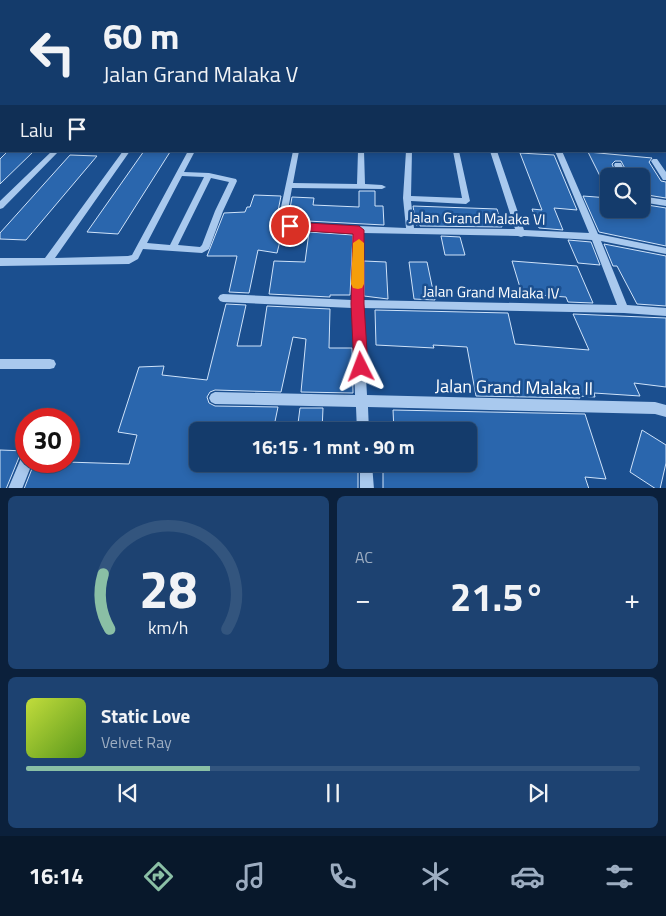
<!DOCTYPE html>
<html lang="id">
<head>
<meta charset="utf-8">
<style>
	:root { --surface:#143b6b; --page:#1d4271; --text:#f1f3f6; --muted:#9dadc1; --line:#33557e; --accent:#8abfa5 }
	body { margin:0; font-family:"Titillium Web",sans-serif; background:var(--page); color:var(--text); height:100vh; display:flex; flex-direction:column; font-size:19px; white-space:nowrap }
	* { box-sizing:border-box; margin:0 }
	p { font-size:16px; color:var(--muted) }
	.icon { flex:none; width:28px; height:28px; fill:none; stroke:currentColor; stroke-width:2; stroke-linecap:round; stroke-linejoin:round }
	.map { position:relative; height:488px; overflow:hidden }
	.side { display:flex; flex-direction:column; gap:8px; padding:8px; background:#0b203b; flex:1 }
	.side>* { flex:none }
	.banner { position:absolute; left:0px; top:0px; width:666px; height:152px; box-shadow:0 2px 8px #0003,0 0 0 1px var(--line); background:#143b6b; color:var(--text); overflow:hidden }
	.controls { position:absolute; left:600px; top:168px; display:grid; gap:10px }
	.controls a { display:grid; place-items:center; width:50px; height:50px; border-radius:8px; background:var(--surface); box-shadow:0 2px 8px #0003,0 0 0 1px var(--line); font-size:25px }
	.speed { position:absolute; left:15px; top:408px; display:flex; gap:10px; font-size:25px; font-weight:700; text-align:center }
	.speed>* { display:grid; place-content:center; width:65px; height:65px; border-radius:50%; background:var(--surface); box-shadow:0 2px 8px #0003,0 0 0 1px var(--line); line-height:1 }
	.speed .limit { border:8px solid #d22; background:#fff; color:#111 }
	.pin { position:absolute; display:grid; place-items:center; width:42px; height:42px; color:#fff; margin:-21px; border:2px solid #fff; border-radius:50%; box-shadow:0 1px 5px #0007 }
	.me { position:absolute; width:55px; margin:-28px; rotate:357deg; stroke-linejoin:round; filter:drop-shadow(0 0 4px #0008) }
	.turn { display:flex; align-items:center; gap:18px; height:105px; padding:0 20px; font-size:22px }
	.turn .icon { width:65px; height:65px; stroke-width:2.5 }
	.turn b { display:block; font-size:35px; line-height:42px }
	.then { display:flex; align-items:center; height:48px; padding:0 20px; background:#0003; gap:10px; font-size:19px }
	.big { font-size:38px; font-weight:700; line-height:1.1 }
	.side .card { flex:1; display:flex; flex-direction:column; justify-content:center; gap:8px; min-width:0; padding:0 18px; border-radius:8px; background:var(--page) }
	.side .dial { align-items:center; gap:0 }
	.dial svg { height:130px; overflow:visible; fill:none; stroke:var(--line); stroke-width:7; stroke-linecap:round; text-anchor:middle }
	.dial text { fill:var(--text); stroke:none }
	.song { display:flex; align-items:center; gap:15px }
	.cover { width:60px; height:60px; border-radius:8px; background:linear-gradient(135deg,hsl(70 70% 55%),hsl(90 70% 35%)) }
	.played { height:5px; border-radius:2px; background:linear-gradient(90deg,var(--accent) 30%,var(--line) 30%) }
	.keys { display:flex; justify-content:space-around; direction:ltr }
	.heat { display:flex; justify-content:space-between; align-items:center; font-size:28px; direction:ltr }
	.side .tiles { flex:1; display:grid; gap:8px; grid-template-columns:1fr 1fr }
	.card:last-child { grid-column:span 2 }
	.trip { position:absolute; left:189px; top:422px; width:288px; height:50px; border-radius:8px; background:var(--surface); box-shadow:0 2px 8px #0003,0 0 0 1px var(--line); font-weight:700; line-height:50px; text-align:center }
	.menu { display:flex; height:80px; justify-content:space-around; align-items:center; background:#08182b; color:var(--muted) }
	.menu .icon { width:35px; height:35px }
	.menu .current { color:var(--accent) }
	.menu b { font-size:22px; color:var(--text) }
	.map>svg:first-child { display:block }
	.building { fill:#2a66ad; stroke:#cfe3fa }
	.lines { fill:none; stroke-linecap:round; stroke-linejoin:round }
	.minor { fill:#a9c9ee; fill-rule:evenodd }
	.route { fill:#e11d48; stroke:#92132f }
	.slow { fill:#f59e0b }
	.labels { text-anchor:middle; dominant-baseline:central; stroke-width:5; stroke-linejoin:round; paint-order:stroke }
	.street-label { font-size:15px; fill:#fff; stroke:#1b4f8f }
	.near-street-label { font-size:18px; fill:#fff; stroke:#1b4f8f }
</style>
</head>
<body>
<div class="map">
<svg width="666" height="489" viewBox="0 0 666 489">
	<rect width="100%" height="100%" fill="#1b4f8f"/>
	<path class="building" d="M 8,151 L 34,151 L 0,184 L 0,159 Z
		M 144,151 L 170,152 L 118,234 L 87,232 Z
		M 588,152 L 652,158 L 649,162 L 661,181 L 666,182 L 666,198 L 641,194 L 641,176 L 629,176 L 621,161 L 615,161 L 612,164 L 617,176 L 600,176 Z
		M 520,153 L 554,155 L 577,210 L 554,208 L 563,230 L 539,228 L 532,209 L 542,210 Z
		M 70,155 L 97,156 L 26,240 L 0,239 L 0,233 Z
		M 359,191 L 375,191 L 375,206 L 383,206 L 384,225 L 288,220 L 292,197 L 314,198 L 313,205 L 359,207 Z
		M 254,195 L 281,196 L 276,221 L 278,227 L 283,229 L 277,253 L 258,250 L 249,293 L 229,292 L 237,256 L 207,256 L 224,213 L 245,212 L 247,207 L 250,207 Z
		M 583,196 L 609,198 L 609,209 L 643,209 L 641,204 L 666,208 L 666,246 L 599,232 Z
		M 413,206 L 497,209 L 502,227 L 420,226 L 420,224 L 416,225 Z
		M 309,232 L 353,235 L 350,295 L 330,295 L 330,297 L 269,294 L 274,261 L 305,262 Z
		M 441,236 L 460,237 L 465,255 L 445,255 Z
		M 568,240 L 591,242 L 600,265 L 578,263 Z
		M 604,244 L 666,256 L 666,306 L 637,304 L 617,266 L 613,266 Z
		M 364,261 L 386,262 L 388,299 L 364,296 Z
		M 512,261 L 577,266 L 593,303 L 568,302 L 566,297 L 522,294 Z
		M 409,262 L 427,262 L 435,300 L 414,299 Z
		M 226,304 L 246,305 L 237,346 L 261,346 L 267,306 L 330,309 L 329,348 L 352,348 L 353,393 L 301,392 L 306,339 L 293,337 L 281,392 L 215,390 L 210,392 L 207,397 L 209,403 L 215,406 L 278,407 L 273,431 L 198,431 L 194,464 L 276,471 L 277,464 L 358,466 L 358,489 L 24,489 L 35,461 L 129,464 L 137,435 L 118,432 L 139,367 L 164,366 L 162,375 L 207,380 Z
		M 375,310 L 508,313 L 515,344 L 589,350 L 573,314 L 666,318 L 666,387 L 634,383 L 640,396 L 594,393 L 595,397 L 579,396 L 580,398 L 476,396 L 467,347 L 433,345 L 434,348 L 376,345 Z
		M 300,408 L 323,408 L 322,431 L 297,431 Z
		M 393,410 L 585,414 L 606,479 L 585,477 L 589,489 L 383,489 L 383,467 L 409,469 L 409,464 L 468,464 L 468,431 L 394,431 Z
		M 642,430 L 666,445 L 666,463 L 660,489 L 656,489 L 630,472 Z
		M 0,450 L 26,451 L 26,453 L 20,455 L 6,489 L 0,489 Z"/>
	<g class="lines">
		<path class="minor" d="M 484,0 L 488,0 L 488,1 L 484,1 Z
			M 539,0 L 543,0 L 544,1 L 540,1 Z
			M 0,26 L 1,26 L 1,28 L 0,28 Z
			M 665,30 L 666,30 L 666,33 L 665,33 Z
			M 0,42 L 1,42 L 1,44 L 0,44 Z
			M 665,71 L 666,72 L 666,76 L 665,75 Z
			M 0,138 L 1,138 L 1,143 L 0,143 Z
			M 52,151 L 59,151 L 3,208 L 0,209 L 0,201 Z
			M 123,151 L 130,151 L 55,258 L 128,256 L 132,255 L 188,151 L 195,151 L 184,172 L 209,173 L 236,179 L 237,181 L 223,211 L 209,249 L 202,253 L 143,249 L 138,259 L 129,264 L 0,266 L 0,258 L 45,258 ZM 182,176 L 204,177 L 170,245 L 147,243 ZM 211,178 L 229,182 L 215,211 L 202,245 L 200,247 L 178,245 Z
			M 293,151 L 299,151 L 293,183 L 357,184 L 358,151 L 364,151 L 365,184 L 382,185 L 386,187 L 382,189 L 292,188 L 286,221 L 288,223 L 406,228 L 403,198 L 406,151 L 412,151 L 411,196 L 462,198 L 453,151 L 459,151 L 470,201 L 466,204 L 411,201 L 414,228 L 515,229 L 490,151 L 497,151 L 524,230 L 589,233 L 555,151 L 562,151 L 598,234 L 666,248 L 666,254 L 601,241 L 627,305 L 666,308 L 666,316 L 624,313 L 362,308 L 367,395 L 655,402 L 666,405 L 666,417 L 655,414 L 368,407 L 369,431 L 357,431 L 356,407 L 215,404 L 211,402 L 209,398 L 211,394 L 215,392 L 355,395 L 352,308 L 223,302 L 220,301 L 218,298 L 220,295 L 223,294 L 352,300 L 355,233 L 286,229 L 280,226 L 278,221 ZM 363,233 L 518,236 L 521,237 L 524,236 L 592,240 L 617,305 L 362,300 Z
			M 653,159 L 657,159 L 666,172 L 666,180 L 663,180 L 651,161 Z
			M 615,163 L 621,163 L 627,176 L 619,176 L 614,165 Z
			M 641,196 L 666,200 L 666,206 L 641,202 Z
			M 0,359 L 50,359 L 54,360 L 56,364 L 54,368 L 50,369 L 0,369 Z
			M 26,455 L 26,461 L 33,461 L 22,489 L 8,489 L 22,456 Z
			M 360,464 L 372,464 L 374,489 L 360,489 Z"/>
	</g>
	<path class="route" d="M 290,222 L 359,226 L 364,230 L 364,304 L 368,367 L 366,372 L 361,374 L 356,372 L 354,367 L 351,304 L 353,234 L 290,230 L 284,226 Z"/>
	<path class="slow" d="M 359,239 L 364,243 L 364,284 L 362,288 L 358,289 L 353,288 L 351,284 L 353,243 Z"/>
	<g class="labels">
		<g class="street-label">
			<text transform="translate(477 218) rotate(1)">Jalan Grand Malaka VI</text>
			<text transform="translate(491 292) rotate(1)">Jalan Grand Malaka IV</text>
		</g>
		<g class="near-street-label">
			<text transform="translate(514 387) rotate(1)">Jalan Grand Malaka II</text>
		</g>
	</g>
</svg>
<div class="controls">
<a><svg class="icon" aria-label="search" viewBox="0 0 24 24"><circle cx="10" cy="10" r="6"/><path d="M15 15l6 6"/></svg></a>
</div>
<div class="speed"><div class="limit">30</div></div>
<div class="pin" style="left:290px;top:226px;background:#d93025"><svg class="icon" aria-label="arrive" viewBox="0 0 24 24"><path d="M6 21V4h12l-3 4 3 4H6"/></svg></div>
<svg class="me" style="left:361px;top:367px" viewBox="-20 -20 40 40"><path d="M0-17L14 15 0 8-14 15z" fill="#e11d48" stroke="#fff" stroke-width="4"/></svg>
<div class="trip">16:15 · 1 mnt · 90 m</div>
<div class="banner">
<div class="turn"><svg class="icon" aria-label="left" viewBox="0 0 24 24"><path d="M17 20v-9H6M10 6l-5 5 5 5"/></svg><div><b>60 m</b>Jalan Grand Malaka V</div></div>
<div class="then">Lalu<svg class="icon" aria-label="arrive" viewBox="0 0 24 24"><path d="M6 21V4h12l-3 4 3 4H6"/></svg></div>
</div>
</div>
<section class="side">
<div class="tiles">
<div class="card dial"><svg viewBox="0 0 100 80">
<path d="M14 69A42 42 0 1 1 86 69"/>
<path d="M14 69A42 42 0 0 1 10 35" stroke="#8abfa5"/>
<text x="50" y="56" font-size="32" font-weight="700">28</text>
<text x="50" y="72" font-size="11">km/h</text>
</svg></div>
<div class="card"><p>AC</p>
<div class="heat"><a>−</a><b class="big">21.5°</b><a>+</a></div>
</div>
<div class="card">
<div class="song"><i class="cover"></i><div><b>Static Love</b><p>Velvet Ray</p></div></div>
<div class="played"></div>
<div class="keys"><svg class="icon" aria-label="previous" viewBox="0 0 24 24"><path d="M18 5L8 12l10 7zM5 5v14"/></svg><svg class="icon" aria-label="pause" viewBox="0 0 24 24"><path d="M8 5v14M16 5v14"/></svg><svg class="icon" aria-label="next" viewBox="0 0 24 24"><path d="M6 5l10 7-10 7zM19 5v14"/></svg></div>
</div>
</div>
</section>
<nav class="menu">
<b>16:14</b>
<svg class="icon current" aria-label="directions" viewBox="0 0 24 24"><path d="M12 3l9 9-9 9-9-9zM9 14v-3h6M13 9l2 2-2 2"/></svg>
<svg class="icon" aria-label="music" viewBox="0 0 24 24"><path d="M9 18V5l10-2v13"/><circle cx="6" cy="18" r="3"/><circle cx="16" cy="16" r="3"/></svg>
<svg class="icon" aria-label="phone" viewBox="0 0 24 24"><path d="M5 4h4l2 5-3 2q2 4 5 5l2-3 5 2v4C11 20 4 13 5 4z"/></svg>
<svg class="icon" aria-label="climate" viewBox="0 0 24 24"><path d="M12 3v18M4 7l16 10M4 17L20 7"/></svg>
<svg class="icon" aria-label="car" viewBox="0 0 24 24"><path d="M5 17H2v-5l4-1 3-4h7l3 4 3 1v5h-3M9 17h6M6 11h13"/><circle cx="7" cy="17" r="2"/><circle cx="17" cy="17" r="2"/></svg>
<svg class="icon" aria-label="filters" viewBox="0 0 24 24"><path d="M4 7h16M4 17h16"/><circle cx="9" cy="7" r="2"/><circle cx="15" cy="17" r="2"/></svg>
</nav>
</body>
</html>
